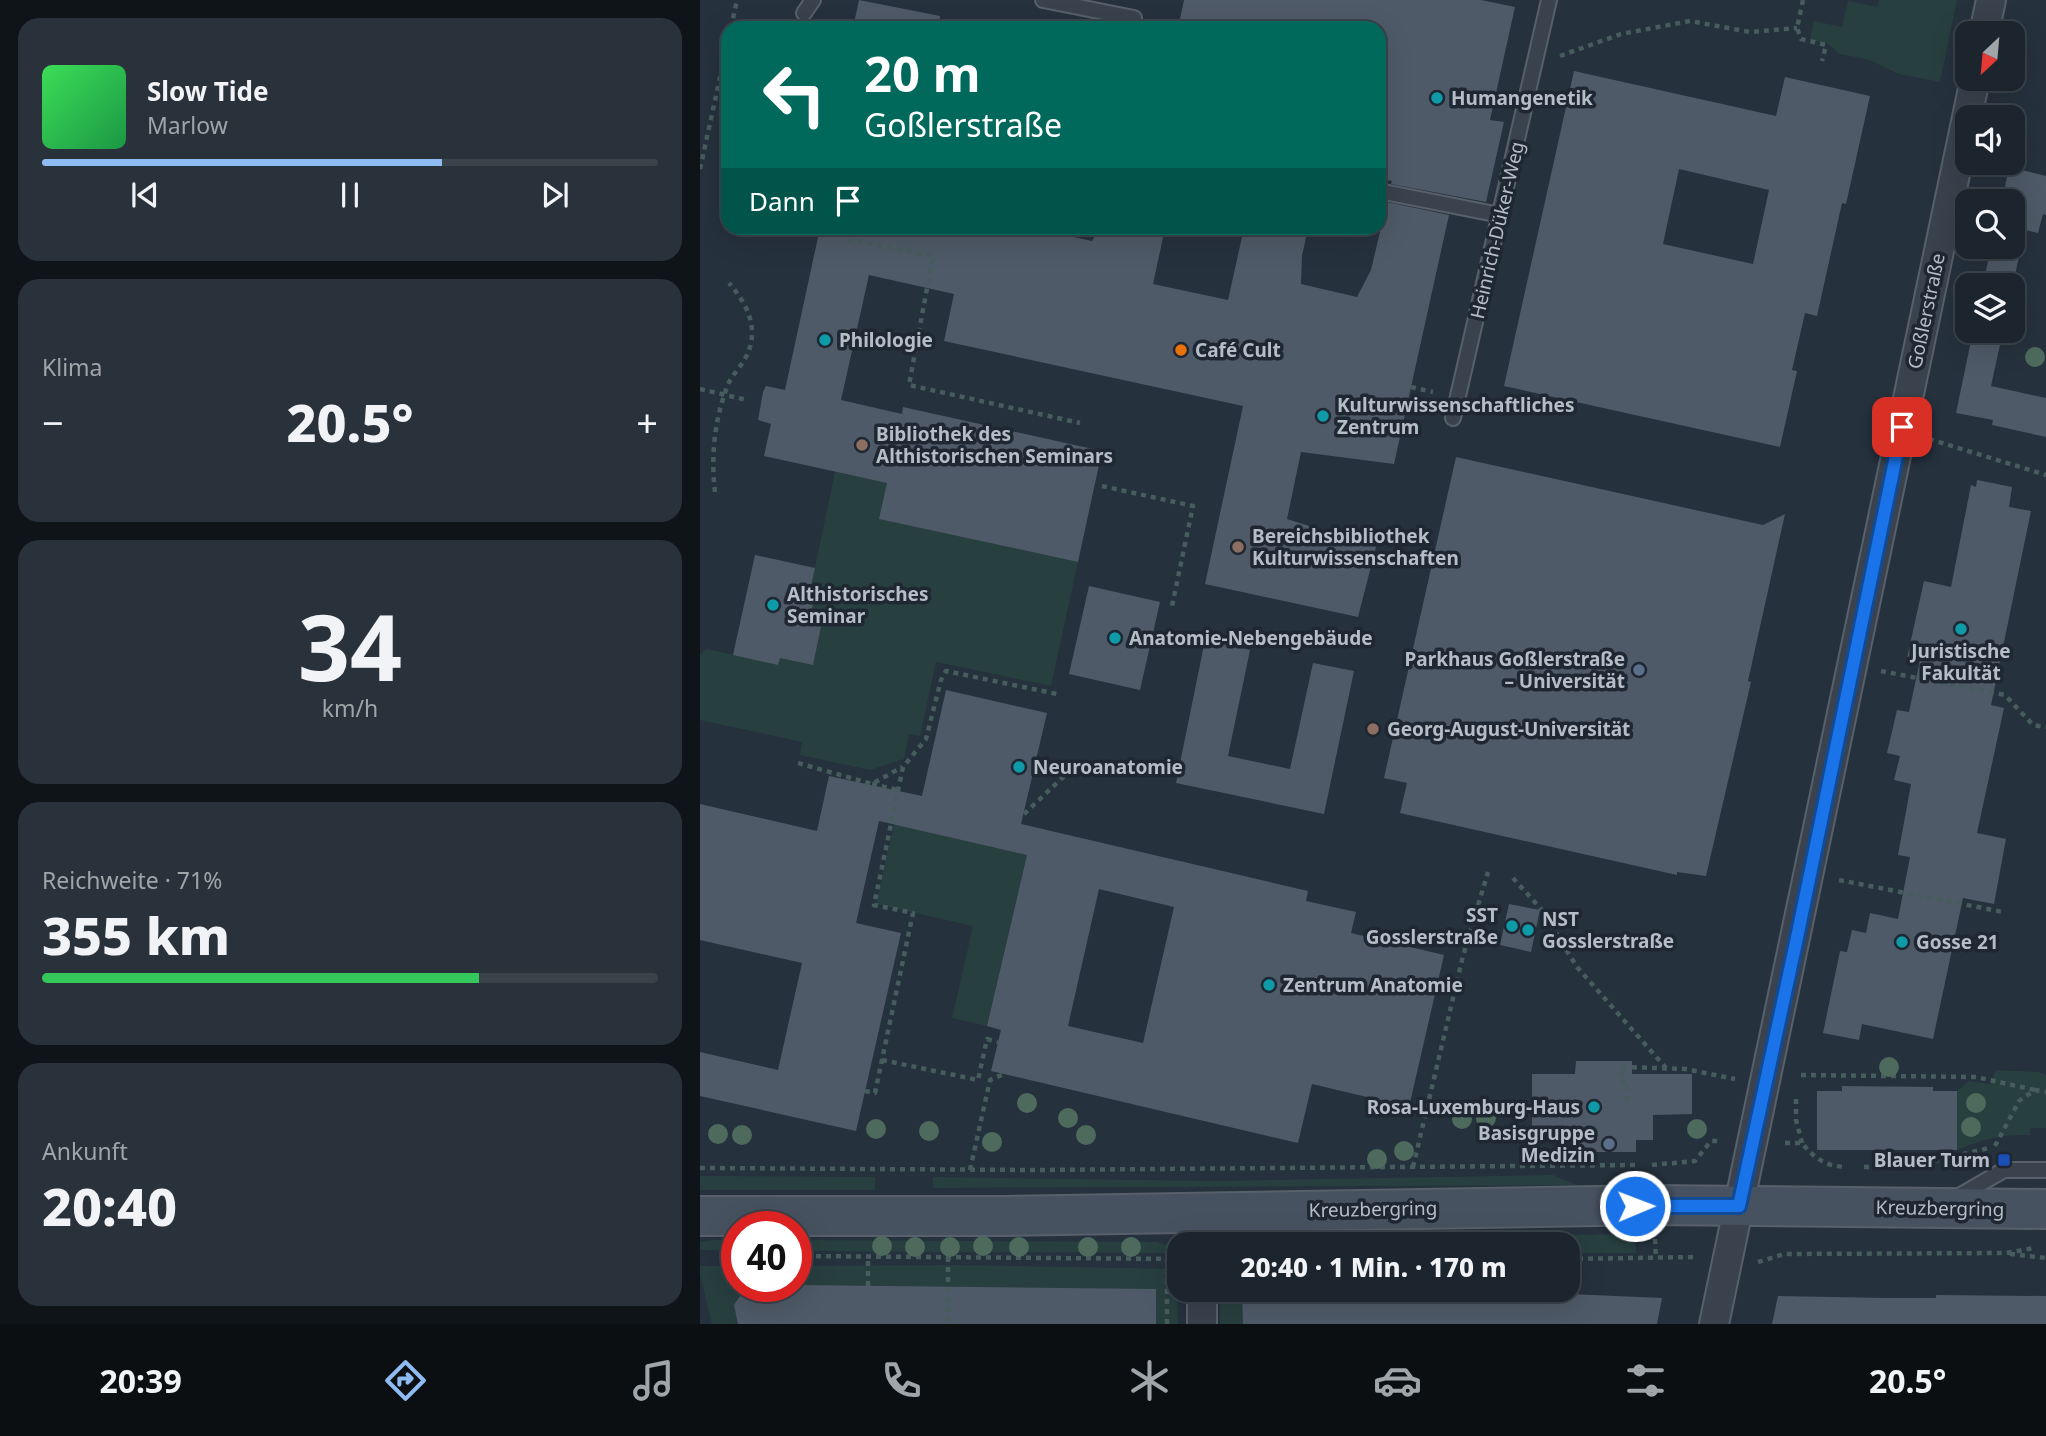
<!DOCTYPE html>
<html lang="de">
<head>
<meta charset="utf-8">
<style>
	:root { --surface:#1c252e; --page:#29313a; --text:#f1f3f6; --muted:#a0a5aa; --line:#3a424a; --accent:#8fbbf3 }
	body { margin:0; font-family:"Noto Sans",sans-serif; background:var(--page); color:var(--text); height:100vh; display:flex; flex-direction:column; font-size:26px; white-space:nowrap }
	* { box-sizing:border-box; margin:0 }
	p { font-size:23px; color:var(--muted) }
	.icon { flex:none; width:38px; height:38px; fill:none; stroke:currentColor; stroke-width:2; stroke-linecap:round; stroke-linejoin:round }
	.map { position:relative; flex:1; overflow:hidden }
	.details { display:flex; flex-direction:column; gap:18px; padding:18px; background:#0f1419; width:700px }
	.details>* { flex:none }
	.hud { position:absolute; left:21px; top:21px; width:665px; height:214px; border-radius:21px; box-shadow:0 7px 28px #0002,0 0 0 2px var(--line); background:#00695c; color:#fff; overflow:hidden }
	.needle { width:46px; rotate:206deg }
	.buttons { position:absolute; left:1255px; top:21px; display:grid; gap:14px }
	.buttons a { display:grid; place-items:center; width:70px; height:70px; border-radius:14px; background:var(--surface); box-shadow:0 7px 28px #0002,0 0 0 2px var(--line); font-size:35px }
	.speed { position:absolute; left:21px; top:1211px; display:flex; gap:14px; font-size:35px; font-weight:700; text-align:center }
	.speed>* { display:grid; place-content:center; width:91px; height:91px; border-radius:50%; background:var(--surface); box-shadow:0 7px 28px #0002,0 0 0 2px var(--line); line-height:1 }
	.speed .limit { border:10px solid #d22; background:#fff; color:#111 }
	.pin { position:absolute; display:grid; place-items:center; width:60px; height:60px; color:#fff; margin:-30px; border-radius:14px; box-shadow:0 4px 10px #0006 }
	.me { position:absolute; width:77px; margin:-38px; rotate:89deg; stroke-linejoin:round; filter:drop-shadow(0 0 5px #0008) }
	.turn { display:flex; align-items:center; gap:24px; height:147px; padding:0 28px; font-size:32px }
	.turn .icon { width:91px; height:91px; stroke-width:2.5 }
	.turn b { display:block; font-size:49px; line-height:60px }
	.then { display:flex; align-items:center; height:66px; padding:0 28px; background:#0003; gap:14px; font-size:26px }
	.big { font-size:52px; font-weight:800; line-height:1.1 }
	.details .tile { flex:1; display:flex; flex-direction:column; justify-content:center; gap:10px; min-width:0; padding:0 24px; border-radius:21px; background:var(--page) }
	.details .dial { align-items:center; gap:0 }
	.dial b { font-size:91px; line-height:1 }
	.song { display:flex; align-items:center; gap:21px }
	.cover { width:84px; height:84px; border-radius:10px; background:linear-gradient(135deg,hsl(130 70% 55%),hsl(140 70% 35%)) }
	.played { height:7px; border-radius:4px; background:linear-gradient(90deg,var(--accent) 65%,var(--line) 65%) }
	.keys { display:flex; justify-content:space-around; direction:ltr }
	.heat { display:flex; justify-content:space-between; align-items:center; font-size:38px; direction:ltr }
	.charge { height:10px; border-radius:5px; background:linear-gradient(90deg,#34c759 71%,var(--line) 0) }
	.trip { position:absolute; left:467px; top:1232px; width:413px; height:70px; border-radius:21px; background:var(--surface); box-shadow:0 7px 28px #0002,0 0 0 2px var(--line); font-weight:800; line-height:70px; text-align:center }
	.dock { display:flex; height:112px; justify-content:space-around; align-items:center; background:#0b0f12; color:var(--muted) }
	.dock .icon { width:49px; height:49px }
	.dock .active { color:var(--accent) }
	.dock b { font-size:32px; color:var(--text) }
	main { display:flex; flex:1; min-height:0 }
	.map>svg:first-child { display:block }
	.green { fill:#283f3f }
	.building { fill:#4f5a68; fill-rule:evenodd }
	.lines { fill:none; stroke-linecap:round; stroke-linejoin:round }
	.lane-casing { stroke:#57606b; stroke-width:18 }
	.street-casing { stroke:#57606b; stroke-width:32 }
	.secondary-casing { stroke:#57606b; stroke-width:42 }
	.path { stroke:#475c5d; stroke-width:4.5; stroke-dasharray:5 5; stroke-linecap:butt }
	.lane { stroke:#39424d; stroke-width:14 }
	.street { stroke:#39424d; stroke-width:28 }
	.secondary { stroke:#475260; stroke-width:38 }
	.tree { fill:#4d6a5c }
	.route-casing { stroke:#114b97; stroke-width:18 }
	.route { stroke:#1a73e8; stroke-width:12 }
	.culture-dot { fill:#0f9aa8; stroke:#1e2732; stroke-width:2.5 }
	.food-dot { fill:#e8710a; stroke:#1e2732; stroke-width:2.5 }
	.education-dot { fill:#8d6e63; stroke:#1e2732; stroke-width:2.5 }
	.service-dot { fill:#5c6f8a; stroke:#1e2732; stroke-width:2.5 }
	.transit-dot { fill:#1a4fb4; stroke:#1e2732; stroke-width:2.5 }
	.labels { text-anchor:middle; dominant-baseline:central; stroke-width:7; stroke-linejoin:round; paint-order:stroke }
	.poi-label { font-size:19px; font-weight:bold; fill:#b5bdc8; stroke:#1e2732; text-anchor:start }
	.street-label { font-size:19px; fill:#b5bdc8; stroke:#1e2732 }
</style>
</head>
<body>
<main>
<section class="details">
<div class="tile">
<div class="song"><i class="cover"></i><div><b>Slow Tide</b><p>Marlow</p></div></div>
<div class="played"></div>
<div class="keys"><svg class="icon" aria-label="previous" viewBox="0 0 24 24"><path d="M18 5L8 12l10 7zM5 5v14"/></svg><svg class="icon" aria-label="pause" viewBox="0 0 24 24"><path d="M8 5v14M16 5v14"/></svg><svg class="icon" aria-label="next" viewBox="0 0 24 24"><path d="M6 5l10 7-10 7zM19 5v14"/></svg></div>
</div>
<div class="tile"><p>Klima</p>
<div class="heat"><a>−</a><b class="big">20.5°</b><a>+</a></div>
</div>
<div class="tile dial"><b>34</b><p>km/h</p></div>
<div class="tile"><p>Reichweite · 71%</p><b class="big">355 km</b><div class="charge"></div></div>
<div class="tile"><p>Ankunft</p><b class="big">20:40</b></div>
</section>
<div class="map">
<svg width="1346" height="1324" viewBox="0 0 1346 1324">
	<rect width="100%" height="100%" fill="#25313d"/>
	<path class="green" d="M 1179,0 L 1257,0 L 1240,82 L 1199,74 L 1167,59 L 1139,54 L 1127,43 L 1110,40 L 1114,21 L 1142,27 L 1148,1 L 1177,7 Z
		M 135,472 L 160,477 L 189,477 L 180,519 L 378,562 L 351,686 L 236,662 L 220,736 L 209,734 L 204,759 L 170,770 L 100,755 L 102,742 L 0,720 L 0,654 L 7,649 L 78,665 L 81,653 L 99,662 L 113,665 L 122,622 L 109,620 L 116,587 L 111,586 Z
		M 194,824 L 315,852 L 321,824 L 345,829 L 335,870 L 324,868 L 287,1026 L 252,1018 L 273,926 L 176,904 Z
		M 1296,1070 L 1338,1072 L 1346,1075 L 1346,1128 L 1330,1128 L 1330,1135 C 1303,1134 1282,1139 1257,1150 L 1257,1091 L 1269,1081 L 1290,1084 Z
		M 853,1175 L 877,1185 L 233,1188 L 233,1177 L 517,1181 Z
		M 0,1176 L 175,1177 L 175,1190 L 0,1190 Z
		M 935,1234 L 936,1253 L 868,1253 L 868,1244 L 852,1244 L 852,1235 Z
		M 796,1236 L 797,1244 L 542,1244 L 550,1241 Z
		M 14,1240 L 37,1240 L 37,1251 L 0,1250 L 0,1242 Z
		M 96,1240 L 456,1242 L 467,1245 L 477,1253 L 96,1251 Z
		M 256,1265 L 477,1269 L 478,1324 L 12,1324 L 0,1275 L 0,1266 L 37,1266 L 37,1286 L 96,1286 L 96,1266 Z
		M 520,1290 L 698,1290 L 688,1293 L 698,1324 L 520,1324 Z"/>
	<path class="building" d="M 159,0 L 240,16 L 239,28 L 153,28 Z
		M 484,0 L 781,0 L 815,7 L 790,120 L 804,122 L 786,202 L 691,184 L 692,181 L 679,178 L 679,28 L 478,28 Z
		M 874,71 L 1076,116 L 1085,77 L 1170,96 L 1146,204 L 1142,203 L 1117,316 L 1105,313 L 1092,370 L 1097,371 L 1080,447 L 804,386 ZM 979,169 L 1069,190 L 1053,264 L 963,244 Z
		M 1309,167 L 1346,176 L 1346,215 L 1343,214 L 1338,233 L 1325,230 L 1312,288 L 1312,285 L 1283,285 L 1291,247 L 1312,247 L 1312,201 L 1302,201 Z
		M 687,202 L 749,215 L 694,464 L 601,452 L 587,519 L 676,547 L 658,617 L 505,584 L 543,406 L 244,341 L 254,294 L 169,275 L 141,400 L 202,414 L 203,407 L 402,451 L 378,562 L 179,519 L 187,483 L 64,456 L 71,424 L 58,420 L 63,392 L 66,386 L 85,390 L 120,228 L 343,228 L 346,231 L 392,241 L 400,228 L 465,228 L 453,284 L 528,300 L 544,228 L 608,228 L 602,256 L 601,284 L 657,297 L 671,270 Z
		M 1273,331 L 1303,331 L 1291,386 L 1346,398 L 1346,437 L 1292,425 L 1293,420 L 1256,413 Z
		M 756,457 L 1063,525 L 1085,514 L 1048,681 L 1051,682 L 1006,876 L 977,872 L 977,875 L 700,813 L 707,783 L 684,778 Z
		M 1277,480 L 1312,487 L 1309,507 L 1331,511 L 1291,705 L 1304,708 L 1277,833 L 1306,839 L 1294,904 L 1263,898 L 1233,1039 L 1162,1024 L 1159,1040 L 1123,1033 L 1140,951 L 1147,952 L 1152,930 L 1166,933 L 1170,913 L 1198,919 L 1210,857 L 1198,855 L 1211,784 L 1194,780 L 1200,756 L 1187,753 L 1197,710 L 1209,712 L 1220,660 L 1207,658 L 1224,581 L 1251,587 L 1271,485 L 1276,487 Z
		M 55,555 L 115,568 L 111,586 L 117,587 L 109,620 L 122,622 L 113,665 L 80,658 L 78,665 L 33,655 Z
		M 389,586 L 460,602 L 440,690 L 369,674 Z
		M 505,640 L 550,650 L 528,756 L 590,769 L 613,663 L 654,671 L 624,814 L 476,783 Z
		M 246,690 L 347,713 L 321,824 L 608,891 L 606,901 L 656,912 L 651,933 L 744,955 L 709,1107 L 612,1084 L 598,1143 L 291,1071 L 301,1030 L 287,1026 L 327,855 L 179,821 L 156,923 L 201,933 L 156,1131 L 0,1096 L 0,1052 L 78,1070 L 102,963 L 0,940 L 0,804 L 117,831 L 129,776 L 222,796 ZM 399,889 L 474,907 L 443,1043 L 368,1026 Z
		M 809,904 L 840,910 L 831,952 L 800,945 Z
		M 876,1061 L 932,1061 L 932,1074 L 992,1074 L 992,1114 L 953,1115 L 953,1140 L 936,1140 L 936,1152 L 871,1152 L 871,1140 L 832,1140 L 832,1074 L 875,1074 Z
		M 1142,1086 L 1233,1087 L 1233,1091 L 1257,1091 L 1257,1150 L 1117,1150 L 1117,1091 L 1142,1091 Z
		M 96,1285 L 456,1289 L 456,1324 L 38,1324 L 34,1305 L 45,1289 Z
		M 731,1290 L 803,1291 L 962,1298 L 957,1324 L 543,1324 L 542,1291 Z
		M 1236,1295 L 1346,1296 L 1346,1324 L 1072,1324 L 1078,1296 L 1186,1298 L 1236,1298 Z"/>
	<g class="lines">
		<defs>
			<path id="lane" d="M 343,0 L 434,18 L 432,28
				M 104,13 L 113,0
				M 679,191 L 800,215
				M 753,418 L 849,0
				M 1254,1199 L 1304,1170 L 1346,1170"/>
			<path id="street" d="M 1284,33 L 1291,0
				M 502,1244 L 503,1213
				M 502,1290 L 502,1324
				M 1014,1324 C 1103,909 1186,493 1275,79"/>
			<path id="secondary" d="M 0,1216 L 306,1216 L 955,1205 L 1346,1209"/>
		</defs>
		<use href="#lane" class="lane-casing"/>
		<use href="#street" class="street-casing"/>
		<use href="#secondary" class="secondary-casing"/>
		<path class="path" d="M 1103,0 L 1097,28 L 1101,39 L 1126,45 L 1122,61
			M 31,28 L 37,0
			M 860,56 L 921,34 L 990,21 L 1050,32 L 1097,28
			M 0,169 L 28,41
			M 153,228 L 150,240 L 233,256 L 209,385 L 380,423
			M 711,387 L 733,392
			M 0,389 L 47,400
			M 1229,439 L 1346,475
			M 402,486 L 493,506 L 472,606
			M 15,492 C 11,458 14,423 26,390 C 29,379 37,371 43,362 C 61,334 50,307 29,283
			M 1181,671 L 1305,695 L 1333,725 L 1346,727
			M 98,763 L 172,784 L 202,767
			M 172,784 L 198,790
			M 324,814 L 377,764
			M 813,878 L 841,909 L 877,967 L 966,1068
			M 1139,880 L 1303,912
			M 182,1060 L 278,1080 L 287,1039 L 298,1042
			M 1101,1075 L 1276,1077 L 1335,1090
			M 165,1091 L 175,1093 L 213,913 L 174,905 L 203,767 L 226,739 L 241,680 L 246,671 L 357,694
			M 1096,1099 L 1096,1120 L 1102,1143
			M 927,1101 L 927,1082 L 921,1082 L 922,1067 L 986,1069 L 1035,1079
			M 1085,1143 L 1102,1143 C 1114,1158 1125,1166 1145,1167
			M 1295,1146 L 1319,1101 L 1335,1090 L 1346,1092
			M 952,1165 L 995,1161 L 1011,1141 L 1021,1141
			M 713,1167 L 763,956 L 788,872
			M 1164,1167 L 1213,1166 L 1289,1148
			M 0,1168 L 336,1170 L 936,1165
			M 270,1170 L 290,1080 L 304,1074
			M 955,1239 L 956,1259
			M 1310,1254 L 1346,1258
			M 96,1256 L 477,1259
			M 248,1257 L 248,1324
			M 868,1259 L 997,1257
			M 875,1259 L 876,1295
			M 1058,1262 L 1084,1254 L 1306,1253 L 1334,1248
			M 168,1286 L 168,1257
			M 598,1290 L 598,1291
			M 467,1324 L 467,1259"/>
		<use href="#lane" class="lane"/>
		<use href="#street" class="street"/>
		<use href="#secondary" class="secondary"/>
	</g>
	<g class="tree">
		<circle cx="1335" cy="357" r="10"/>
		<circle cx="1189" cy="1067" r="10"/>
		<circle cx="327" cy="1103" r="10"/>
		<circle cx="1276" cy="1103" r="10"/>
		<circle cx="368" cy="1118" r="10"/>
		<circle cx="786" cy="1118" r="10"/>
		<circle cx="762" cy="1119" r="10"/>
		<circle cx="1271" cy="1127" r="10"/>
		<circle cx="176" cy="1129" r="10"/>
		<circle cx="997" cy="1129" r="10"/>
		<circle cx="229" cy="1131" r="10"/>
		<circle cx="18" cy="1134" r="10"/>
		<circle cx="42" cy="1135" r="10"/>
		<circle cx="386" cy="1135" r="10"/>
		<circle cx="292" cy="1142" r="10"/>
		<circle cx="704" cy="1151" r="10"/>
		<circle cx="677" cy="1159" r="10"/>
		<circle cx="182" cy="1246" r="10"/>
		<circle cx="283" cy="1246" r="10"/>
		<circle cx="215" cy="1247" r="10"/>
		<circle cx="250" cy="1247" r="10"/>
		<circle cx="319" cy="1247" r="10"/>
		<circle cx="388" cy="1247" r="10"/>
		<circle cx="431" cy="1247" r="10"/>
	</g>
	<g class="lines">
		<defs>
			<path id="route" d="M 935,1206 L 1039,1206 L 1098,933 L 1202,427"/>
		</defs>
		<use href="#route" class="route-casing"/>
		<use href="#route" class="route"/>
	</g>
	<g class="culture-dot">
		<circle cx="737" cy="98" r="7"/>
		<circle cx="125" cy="340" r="7"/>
		<circle cx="623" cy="416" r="7"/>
		<circle cx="73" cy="605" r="7"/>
		<circle cx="1261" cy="629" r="7"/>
		<circle cx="415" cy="638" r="7"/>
		<circle cx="319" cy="767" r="7"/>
		<circle cx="812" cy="926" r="7"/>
		<circle cx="828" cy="930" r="7"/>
		<circle cx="1202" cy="942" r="7"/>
		<circle cx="569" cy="985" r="7"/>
		<circle cx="894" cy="1107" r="7"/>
	</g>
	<circle class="food-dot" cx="481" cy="350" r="7"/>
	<g class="education-dot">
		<circle cx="162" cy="445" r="7"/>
		<circle cx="538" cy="547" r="7"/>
		<circle cx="673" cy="729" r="7"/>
	</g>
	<g class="service-dot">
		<circle cx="939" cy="670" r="7"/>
		<circle cx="909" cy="1144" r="7"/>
	</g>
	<rect class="transit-dot" x="1297" y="1153" width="14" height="14" rx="3.5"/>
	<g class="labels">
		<g class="poi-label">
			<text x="751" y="98">Humangenetik</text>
			<text x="139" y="340">Philologie</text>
			<text x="495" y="350">Café Cult</text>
			<text x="637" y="405">Kulturwissenschaftliches<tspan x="637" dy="22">Zentrum</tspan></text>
			<text x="176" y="434">Bibliothek des<tspan x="176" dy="22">Althistorischen Seminars</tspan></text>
			<text x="552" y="536">Bereichsbibliothek<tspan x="552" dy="22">Kulturwissenschaften</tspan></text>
			<text x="87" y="594">Althistorisches<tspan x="87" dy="22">Seminar</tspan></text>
			<text x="429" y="638">Anatomie-Nebengebäude</text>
			<text x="1261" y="651" text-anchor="middle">Juristische<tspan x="1261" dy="22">Fakultät</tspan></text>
			<text x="925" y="659" text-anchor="end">Parkhaus Goßlerstraße<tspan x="925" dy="22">– Universität</tspan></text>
			<text x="687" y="729">Georg-August-Universität</text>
			<text x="333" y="767">Neuroanatomie</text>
			<text x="798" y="915" text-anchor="end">SST<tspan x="798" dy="22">Gosslerstraße</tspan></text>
			<text x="842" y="919">NST<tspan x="842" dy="22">Gosslerstraße</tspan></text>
			<text x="1216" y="942">Gosse 21</text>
			<text x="583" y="985">Zentrum Anatomie</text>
			<text x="880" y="1107" text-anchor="end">Rosa-Luxemburg-Haus</text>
			<text x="895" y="1133" text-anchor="end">Basisgruppe<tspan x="895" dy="22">Medizin</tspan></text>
			<text x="1290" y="1160" text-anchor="end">Blauer Turm</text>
		</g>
		<g class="street-label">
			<text transform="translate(797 230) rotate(-77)">Heinrich-Düker-Weg</text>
			<text transform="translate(1226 311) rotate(-78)">Goßlerstraße</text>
			<text transform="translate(1240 1208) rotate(1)">Kreuzbergring</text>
			<text transform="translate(673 1209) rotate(-1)">Kreuzbergring</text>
		</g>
	</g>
</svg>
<div class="buttons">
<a><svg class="needle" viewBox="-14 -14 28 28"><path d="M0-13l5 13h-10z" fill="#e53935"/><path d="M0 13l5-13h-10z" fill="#a0a5aa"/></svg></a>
<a><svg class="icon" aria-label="sound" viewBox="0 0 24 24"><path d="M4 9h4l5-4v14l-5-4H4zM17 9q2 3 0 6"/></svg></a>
<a><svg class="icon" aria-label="search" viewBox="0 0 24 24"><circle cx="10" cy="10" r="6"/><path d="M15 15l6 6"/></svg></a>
<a><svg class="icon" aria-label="layers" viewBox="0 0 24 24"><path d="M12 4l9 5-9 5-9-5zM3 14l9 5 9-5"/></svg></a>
</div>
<div class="speed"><div class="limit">40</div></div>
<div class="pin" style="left:1202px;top:427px;background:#d93025"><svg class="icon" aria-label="arrive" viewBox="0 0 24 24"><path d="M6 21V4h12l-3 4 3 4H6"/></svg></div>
<svg class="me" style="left:935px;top:1206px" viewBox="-20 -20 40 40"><circle r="17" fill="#1a73e8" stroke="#fff" stroke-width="3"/><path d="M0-11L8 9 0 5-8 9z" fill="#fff"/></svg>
<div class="trip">20:40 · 1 Min. · 170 m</div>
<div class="hud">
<div class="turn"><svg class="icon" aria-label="left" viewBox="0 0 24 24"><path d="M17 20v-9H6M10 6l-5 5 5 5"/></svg><div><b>20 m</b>Goßlerstraße</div></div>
<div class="then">Dann<svg class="icon" aria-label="arrive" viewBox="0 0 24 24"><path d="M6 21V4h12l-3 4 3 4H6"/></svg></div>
</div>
</div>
</main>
<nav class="dock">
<b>20:39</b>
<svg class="icon active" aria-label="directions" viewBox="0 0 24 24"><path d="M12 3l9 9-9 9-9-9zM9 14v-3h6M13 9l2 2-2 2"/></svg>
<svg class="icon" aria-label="music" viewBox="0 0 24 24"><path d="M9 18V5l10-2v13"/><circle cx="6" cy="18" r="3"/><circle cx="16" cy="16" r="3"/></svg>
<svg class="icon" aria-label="phone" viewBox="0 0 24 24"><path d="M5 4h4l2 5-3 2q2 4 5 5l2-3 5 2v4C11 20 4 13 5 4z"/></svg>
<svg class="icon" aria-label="climate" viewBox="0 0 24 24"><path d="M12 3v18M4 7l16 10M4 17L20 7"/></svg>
<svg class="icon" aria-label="car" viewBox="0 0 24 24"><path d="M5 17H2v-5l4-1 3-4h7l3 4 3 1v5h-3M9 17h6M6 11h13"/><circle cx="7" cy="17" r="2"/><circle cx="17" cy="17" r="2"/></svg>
<svg class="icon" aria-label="filters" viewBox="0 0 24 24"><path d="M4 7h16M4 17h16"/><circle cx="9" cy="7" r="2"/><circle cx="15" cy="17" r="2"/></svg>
<b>20.5°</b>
</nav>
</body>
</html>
